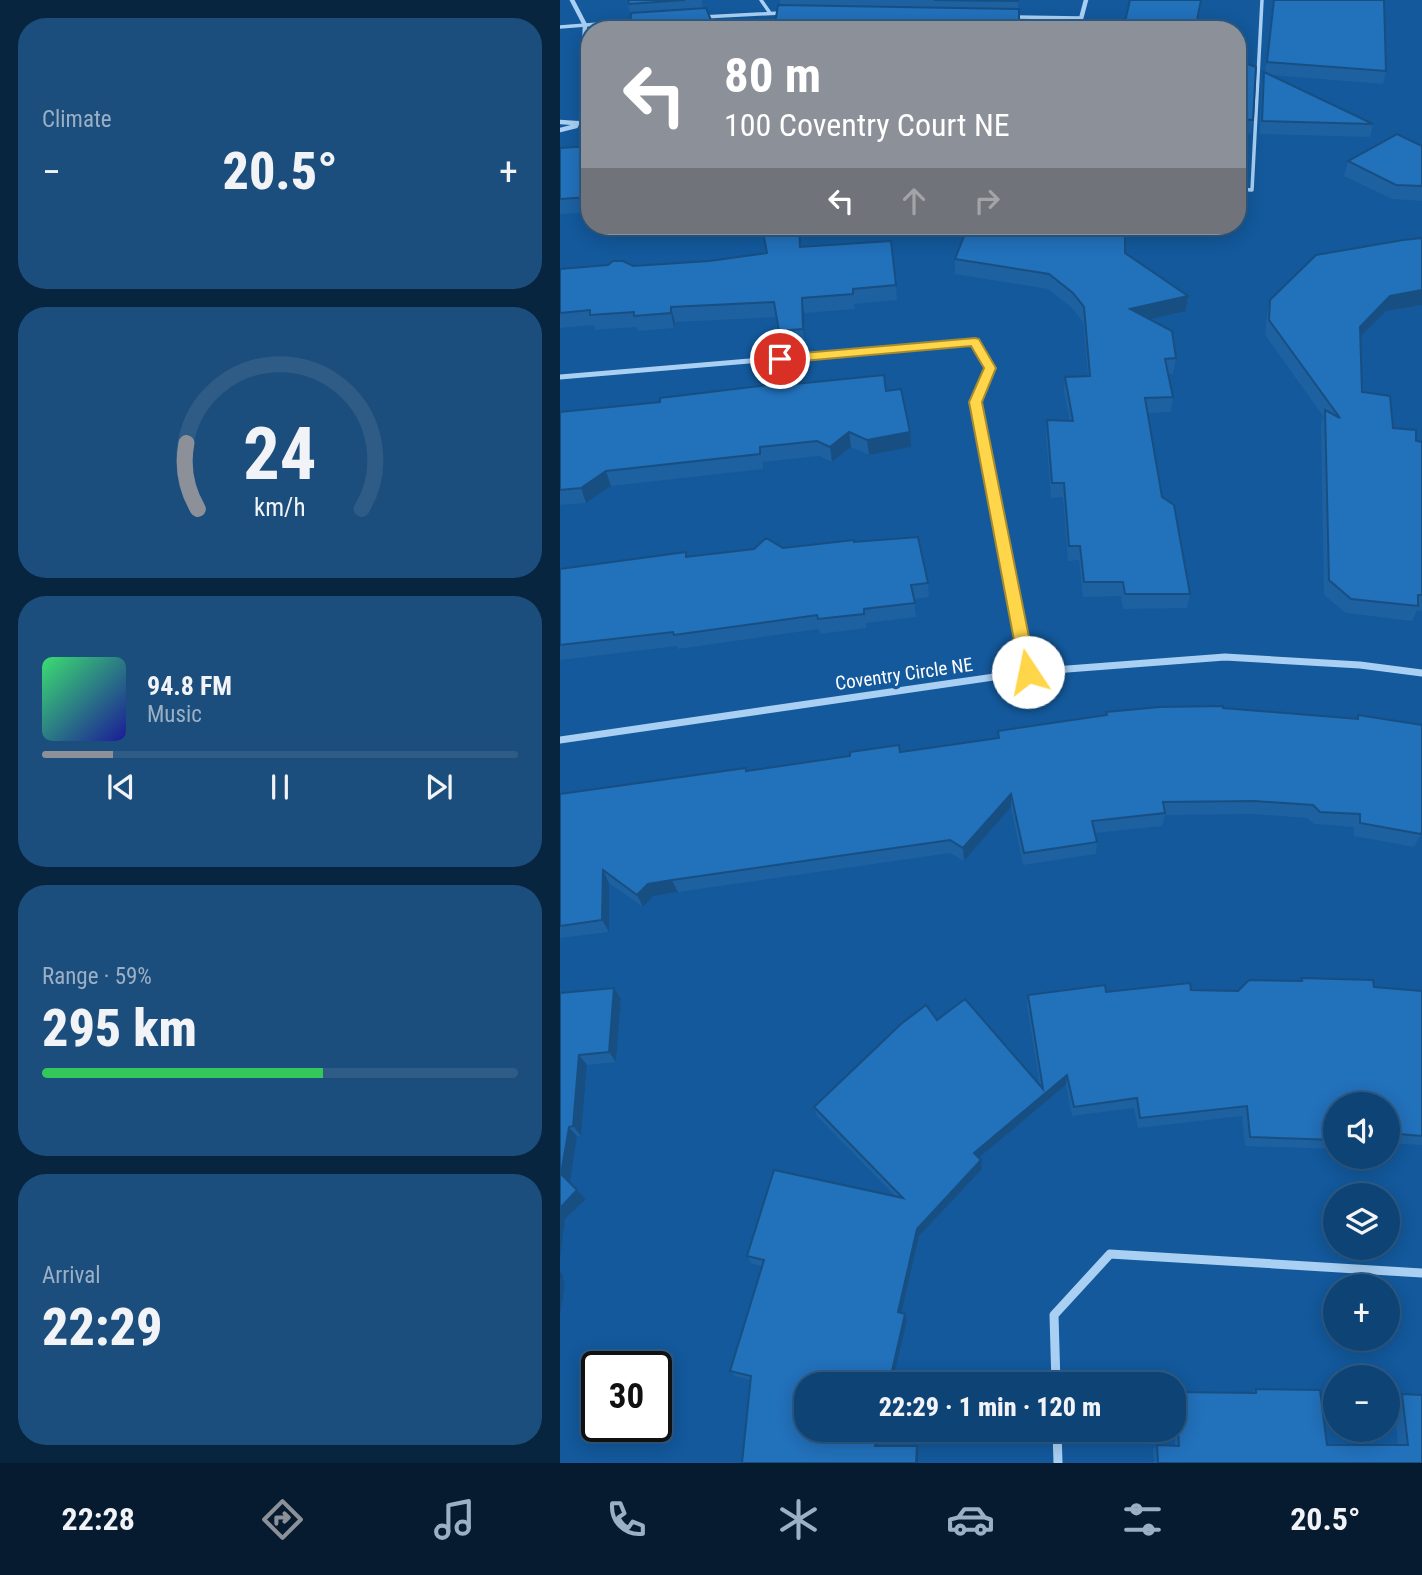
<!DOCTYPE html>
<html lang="en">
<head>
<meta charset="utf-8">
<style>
	:root { --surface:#0e4375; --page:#1c4e7d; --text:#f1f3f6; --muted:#9bb0c5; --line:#2e5c87; --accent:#8c9099 }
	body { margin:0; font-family:"Roboto Condensed",sans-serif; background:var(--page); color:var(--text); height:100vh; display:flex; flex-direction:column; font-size:26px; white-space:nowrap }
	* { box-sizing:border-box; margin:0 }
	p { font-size:23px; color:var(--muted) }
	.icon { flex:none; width:38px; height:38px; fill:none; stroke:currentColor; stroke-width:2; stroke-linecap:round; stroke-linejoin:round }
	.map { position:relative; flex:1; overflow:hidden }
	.drawer { display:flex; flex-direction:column; gap:18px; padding:18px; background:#082540; width:560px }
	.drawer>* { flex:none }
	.top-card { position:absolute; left:21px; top:21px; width:665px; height:214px; border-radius:28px; box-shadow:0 4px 18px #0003,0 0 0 2px var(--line); background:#8c9099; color:#fff; overflow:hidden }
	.buttons { position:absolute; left:763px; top:1092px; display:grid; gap:14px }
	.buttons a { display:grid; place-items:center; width:77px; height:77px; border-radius:50%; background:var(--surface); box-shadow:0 4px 18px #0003,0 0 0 2px var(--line); font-size:35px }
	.speed { position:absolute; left:21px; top:1351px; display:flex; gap:14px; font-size:35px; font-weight:700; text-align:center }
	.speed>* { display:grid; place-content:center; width:91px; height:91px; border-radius:50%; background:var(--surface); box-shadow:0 4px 18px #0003,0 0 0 2px var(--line); line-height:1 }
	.speed .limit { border:4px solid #111; border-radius:10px; background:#fff; color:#111 }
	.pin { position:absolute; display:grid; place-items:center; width:60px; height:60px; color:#fff; margin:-30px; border:4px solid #fff; border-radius:50%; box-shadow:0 2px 7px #0007 }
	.me { position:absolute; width:77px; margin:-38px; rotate:349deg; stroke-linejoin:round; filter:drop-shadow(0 0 5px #0008) }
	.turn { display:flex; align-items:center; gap:24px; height:147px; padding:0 28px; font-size:32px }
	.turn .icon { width:91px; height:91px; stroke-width:2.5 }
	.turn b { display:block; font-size:49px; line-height:60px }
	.lanes { display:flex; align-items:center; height:66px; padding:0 28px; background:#0003; justify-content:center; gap:35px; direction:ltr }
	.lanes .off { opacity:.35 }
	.big { font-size:52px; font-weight:800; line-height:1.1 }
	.drawer .tile { flex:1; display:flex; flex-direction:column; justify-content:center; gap:10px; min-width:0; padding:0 24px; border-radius:28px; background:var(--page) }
	.drawer .dial { align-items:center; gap:0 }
	.dial svg { height:182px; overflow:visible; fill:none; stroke:var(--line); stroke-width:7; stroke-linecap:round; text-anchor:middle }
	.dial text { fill:var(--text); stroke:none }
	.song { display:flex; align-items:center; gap:21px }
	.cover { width:84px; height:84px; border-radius:10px; background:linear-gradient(135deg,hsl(140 70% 55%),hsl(240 70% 35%)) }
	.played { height:7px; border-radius:4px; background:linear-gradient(90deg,var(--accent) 15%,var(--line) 15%) }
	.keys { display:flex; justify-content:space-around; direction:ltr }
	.heat { display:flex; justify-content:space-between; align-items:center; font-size:38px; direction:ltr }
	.charge { height:10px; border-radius:5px; background:linear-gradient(90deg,#34c759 59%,var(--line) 0) }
	.trip { position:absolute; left:234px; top:1372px; width:392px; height:70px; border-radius:28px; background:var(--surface); box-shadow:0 4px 18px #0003,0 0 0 2px var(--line); font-weight:800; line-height:70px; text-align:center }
	.tabs { display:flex; height:112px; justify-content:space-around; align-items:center; background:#061b2f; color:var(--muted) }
	.tabs .icon { width:49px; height:49px }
	.tabs .active { color:var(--accent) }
	.tabs b { font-size:32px; color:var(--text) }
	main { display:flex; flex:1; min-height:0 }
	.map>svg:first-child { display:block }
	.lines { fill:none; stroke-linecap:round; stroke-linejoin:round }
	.lane { stroke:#a9d0f3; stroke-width:3.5 }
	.street-far3 { stroke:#a9d0f3; stroke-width:4.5 }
	.street-far2 { stroke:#a9d0f3; stroke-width:5 }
	.street-far1 { stroke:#a9d0f3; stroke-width:7 }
	.street { stroke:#a9d0f3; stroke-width:9 }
	.wall { fill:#1d61a1 }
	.shaded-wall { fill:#184f83 }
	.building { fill:#2271bb; stroke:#184f83; stroke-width:2 }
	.route { fill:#ffd54a; stroke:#a68a30; stroke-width:2 }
	.labels { text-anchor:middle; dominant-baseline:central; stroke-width:7; stroke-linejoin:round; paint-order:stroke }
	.street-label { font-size:19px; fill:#fff; stroke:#13599c }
</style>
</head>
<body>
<main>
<section class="drawer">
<div class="tile"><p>Climate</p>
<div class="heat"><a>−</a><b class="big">20.5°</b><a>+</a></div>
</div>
<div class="tile dial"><svg viewBox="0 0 100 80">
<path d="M14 69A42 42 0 1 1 86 69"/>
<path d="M14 69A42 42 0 0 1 9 40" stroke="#8c9099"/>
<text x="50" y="56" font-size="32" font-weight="700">24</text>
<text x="50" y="72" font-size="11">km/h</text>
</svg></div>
<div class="tile">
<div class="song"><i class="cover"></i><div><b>94.8 FM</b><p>Music</p></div></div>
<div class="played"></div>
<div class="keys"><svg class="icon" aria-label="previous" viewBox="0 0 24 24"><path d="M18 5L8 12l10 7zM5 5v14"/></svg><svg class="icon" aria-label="pause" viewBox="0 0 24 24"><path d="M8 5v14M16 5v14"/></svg><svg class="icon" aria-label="next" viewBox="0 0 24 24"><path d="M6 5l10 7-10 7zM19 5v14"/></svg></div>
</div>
<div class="tile"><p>Range · 59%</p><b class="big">295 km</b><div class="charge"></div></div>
<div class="tile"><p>Arrival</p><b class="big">22:29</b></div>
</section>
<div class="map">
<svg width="862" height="1463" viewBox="0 0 862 1463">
	<rect width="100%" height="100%" fill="#13599c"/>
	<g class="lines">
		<path class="lane" d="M 201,0 L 210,13
			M 143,17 L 220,13
			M 454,17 L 520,18
			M 0,27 L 77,21
			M 677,189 L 692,190 L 702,0"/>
		<path class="street-far3" d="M 12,0 L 25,25 L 21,124
			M 518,30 L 526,0
			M 0,122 L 30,124
			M 0,130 L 16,126"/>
		<path class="street-far2" d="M 0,377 L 415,342 L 430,368 L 416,402 L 447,563"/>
		<path class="street-far1" d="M 447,561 L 468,672
			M 0,740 L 468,672 L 665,657 L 800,665 L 862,673"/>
		<path class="street" d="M 496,1384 L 494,1315 L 550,1254 L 862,1273
			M 497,1430 L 498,1463"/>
	</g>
	<path class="wall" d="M 66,0 L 142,0 L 143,9 L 71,15 Z
		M 220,0 L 458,0 L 459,30 L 220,5 Z
		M 713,0 L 824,0 L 826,71 L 823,84 L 711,75 L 813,124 L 810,137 L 699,134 L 702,85 L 705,73 Z
		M 677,63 L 693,120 L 691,134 L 677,133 Z
		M 30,146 L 30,212 L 0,214 L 0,148 Z
		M 862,146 L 862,201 L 832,199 L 784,176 L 788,161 Z
		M 202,226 L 241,226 L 242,247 L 336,285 L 337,300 L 294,304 L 295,309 L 244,313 L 245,344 L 221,346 L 217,317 L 115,322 L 114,328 L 78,331 L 77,327 L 35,330 L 33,325 L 0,328 L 0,269 L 149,261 L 207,253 Z
		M 862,238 L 862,305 L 826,311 L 800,337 L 802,392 L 833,428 L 856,441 L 862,442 L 862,611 L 857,610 L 852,621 L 786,613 L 764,595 L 761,425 L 763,416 L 705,335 L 707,315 L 710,300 Z
		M 565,253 L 628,296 L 626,311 L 590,319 L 616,358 L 613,374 L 608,374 L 613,397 L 611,412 L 588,413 L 602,497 L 630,594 L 627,608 L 563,609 L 561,596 L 523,597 L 519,560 L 508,561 L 503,497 L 491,498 L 486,435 L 487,420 L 510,421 L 504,392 L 505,377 L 528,376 L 523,322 L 512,308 L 488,289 L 395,274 L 395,259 Z
		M 216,386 L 326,391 L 351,447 L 309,455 L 291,447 L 272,462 L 259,456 L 203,462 L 203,469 L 51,486 L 26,503 L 0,505 L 0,412 L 100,402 Z
		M 294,542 L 368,583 L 369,597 L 354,599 L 356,617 L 306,623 L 306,628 L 260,634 L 259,629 L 118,649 L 117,646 L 0,660 L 0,569 Z
		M 663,708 L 797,719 L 798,715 L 861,834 L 854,847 L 794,836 L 794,827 L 754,824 L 747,818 L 691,814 L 605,815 L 602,826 L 535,833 L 537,842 L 536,854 L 463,865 L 451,807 L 404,861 L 390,853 L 118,892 L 93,896 L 83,907 L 49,883 L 49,932 L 0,938 L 0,794 L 186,768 L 187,771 L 437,738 L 438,731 L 545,716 L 546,712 Z
		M 741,978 L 814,987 L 862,991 L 862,1145 L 828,1143 L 828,1104 L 775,1104 L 775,1149 L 685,1146 L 682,1116 L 578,1128 L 574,1108 L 512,1116 L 506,1085 L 419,1158 L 421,1160 L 422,1169 L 359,1236 L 341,1313 L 345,1314 L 347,1320 L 247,1430 L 322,1430 L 318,1446 L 358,1449 L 358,1463 L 182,1463 L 191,1380 L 175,1376 L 170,1371 L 202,1266 L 192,1264 L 187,1256 L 335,1196 L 257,1116 L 254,1107 L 377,1020 L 480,1086 L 467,1006 L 468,995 L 631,990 L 678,991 L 739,981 Z
		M 54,988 L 61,999 L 56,1062 L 27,1065 L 21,1136 L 17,1136 L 10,1182 L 26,1199 L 5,1219 L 0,1261 L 0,993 Z
		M 696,1389 L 767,1445 L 838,1445 L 833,1398 L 842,1394 L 862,1463 L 594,1463 L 593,1449 L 597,1445 L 615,1446 L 614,1394 L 616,1392 L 691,1393 Z"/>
	<path class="shaded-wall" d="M 239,226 L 241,226 L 242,262 L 240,247 Z
		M 862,290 L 862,305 L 826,311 L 795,342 L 800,327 L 830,296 Z
		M 628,296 L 626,311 L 569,324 L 570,309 Z
		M 242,298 L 244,313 L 245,344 L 243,329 Z
		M 111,307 L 115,322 L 114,328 L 111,313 Z
		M 289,432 L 291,447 L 272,462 L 270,447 Z
		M 350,432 L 351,447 L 309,455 L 307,440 Z
		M 46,471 L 51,486 L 26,503 L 21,488 Z
		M 451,794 L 451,807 L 404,861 L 403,848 Z
		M 43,870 L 49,883 L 49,932 L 42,920 Z
		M 112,880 L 118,892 L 93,896 L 83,907 L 77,895 L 88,884 Z
		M 54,988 L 61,999 L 56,1062 L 49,1052 Z
		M 19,1055 L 27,1065 L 21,1136 L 13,1126 Z
		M 507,1075 L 506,1085 L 414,1162 L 414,1153 Z
		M 9,1127 L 17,1136 L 10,1182 L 1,1174 Z
		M 421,1160 L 422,1169 L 359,1236 L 340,1319 L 338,1312 L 357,1229 Z
		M 17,1190 L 26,1199 L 5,1219 L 0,1261 L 0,1208 Z
		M 0,1272 L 3,1275 L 3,1280 L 5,1282 L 0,1315 Z
		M 345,1314 L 347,1320 L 332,1384 L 329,1384 Z
		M 319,1430 L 322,1430 L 317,1450 L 315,1446 Z
		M 357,1446 L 358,1449 L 358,1463 L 356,1463 Z"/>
	<path class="building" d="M 68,0 L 125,0 L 69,4 Z
		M 374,0 L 458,0 L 458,1 Z
		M 570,0 L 641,0 L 635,30 L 563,30 Z
		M 714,0 L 824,0 L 826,71 L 707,62 Z
		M 218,5 L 459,9 L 459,30 L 214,30 Z
		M 146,8 L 155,30 L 70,30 L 71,13 Z
		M 677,63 L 688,64 L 696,67 L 693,120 L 677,119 Z
		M 704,72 L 813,124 L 702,121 Z
		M 837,134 L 862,146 L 862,186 L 836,185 L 788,161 Z
		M 30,146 L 30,197 L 0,199 L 0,148 Z
		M 202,226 L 239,226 L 240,247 L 331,241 L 336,285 L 293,289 L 293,294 L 242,298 L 243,329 L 219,331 L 214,302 L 111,307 L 111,313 L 74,316 L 74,312 L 30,315 L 30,310 L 0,313 L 0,269 L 48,265 L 53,261 L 63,261 L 73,266 L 149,261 L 207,253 Z
		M 408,226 L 565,226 L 565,253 L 628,296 L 570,309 L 612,331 L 616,358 L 605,359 L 613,397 L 585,398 L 602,497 L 614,505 L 630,594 L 565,594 L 563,582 L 524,582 L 520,546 L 509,546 L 504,483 L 492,483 L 487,420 L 513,421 L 505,377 L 530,376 L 524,307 L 513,293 L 489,274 L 395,259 Z
		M 862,238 L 862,290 L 830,296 L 800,327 L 802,392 L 830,396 L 833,428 L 856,430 L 856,441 L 862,442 L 862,595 L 858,595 L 858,606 L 791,599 L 769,580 L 765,410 L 780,418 L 709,320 L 710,300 L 756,255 L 843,240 Z
		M 324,375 L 326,391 L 341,389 L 350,432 L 307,440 L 289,432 L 270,447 L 257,441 L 200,447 L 200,454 L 46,471 L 21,488 L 0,490 L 0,412 L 100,402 L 100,398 L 216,384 L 216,386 Z
		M 358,537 L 368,583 L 351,585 L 355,603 L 304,609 L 304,614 L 258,619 L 257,615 L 114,635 L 113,632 L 0,645 L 0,569 L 126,552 L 126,557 L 194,549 L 206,538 L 223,548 L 294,540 L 294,542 Z
		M 663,706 L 663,708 L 798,719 L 798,715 L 862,725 L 862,831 L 861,834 L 800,823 L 800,814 L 760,812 L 753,805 L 695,801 L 603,802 L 605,813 L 532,821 L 537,842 L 464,853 L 451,794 L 403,848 L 390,840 L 112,880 L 88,884 L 77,895 L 43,870 L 42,920 L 0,926 L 0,794 L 186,768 L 186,771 L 290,756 L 290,752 L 339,745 L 340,752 L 439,738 L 438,731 L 547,715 L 546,712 L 600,707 Z
		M 741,978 L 813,980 L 814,987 L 862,991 L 862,1136 L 828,1133 L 828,1104 L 775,1104 L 775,1140 L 690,1137 L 687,1106 L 580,1118 L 577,1098 L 514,1107 L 507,1075 L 414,1153 L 421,1160 L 357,1229 L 338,1312 L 345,1314 L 329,1384 L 247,1384 L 247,1430 L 319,1430 L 315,1446 L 357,1446 L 356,1463 L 182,1463 L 191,1376 L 170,1371 L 204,1260 L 187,1256 L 214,1170 L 343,1198 L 254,1107 L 341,1024 L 366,1005 L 377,1020 L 405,999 L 483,1089 L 468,995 L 545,985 L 546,992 L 630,983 L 631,990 L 678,991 L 689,980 L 742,981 Z
		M 54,988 L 49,1052 L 19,1055 L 13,1126 L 9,1127 L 1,1174 L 17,1190 L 0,1208 L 0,993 Z
		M 696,1389 L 760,1390 L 767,1445 L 848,1445 L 842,1394 L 862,1395 L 862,1463 L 598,1463 L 597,1445 L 619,1446 L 616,1392 L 696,1393 Z"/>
	<path class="route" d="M 415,338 L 419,339 L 436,368 L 422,402 L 476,672 L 468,678 L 460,672 L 409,402 L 424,368 L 411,346 L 220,363 L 214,359 L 220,355 Z"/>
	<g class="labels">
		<g class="street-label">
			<text transform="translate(344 674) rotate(-8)">Coventry Circle NE</text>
		</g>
	</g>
</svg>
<div class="buttons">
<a><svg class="icon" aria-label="sound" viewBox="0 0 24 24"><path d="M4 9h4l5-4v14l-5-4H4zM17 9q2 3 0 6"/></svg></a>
<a><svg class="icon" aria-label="layers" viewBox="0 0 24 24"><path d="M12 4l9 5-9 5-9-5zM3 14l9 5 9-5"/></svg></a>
<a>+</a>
<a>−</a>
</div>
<div class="speed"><div class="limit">30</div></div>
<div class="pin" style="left:220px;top:359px;background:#d93025"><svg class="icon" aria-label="arrive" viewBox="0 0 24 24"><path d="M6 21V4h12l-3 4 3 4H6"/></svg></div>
<svg class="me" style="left:468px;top:672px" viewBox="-20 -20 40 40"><circle r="19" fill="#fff"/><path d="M0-13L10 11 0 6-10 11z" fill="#ffd54a"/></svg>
<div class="trip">22:29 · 1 min · 120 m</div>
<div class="top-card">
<div class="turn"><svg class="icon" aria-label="left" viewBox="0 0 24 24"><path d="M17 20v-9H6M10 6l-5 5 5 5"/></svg><div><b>80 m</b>100 Coventry Court NE</div></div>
<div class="lanes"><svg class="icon" aria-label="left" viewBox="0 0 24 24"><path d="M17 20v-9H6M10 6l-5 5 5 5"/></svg><svg class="icon off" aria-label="ahead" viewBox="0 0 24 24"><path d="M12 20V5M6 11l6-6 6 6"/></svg><svg class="icon off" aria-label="right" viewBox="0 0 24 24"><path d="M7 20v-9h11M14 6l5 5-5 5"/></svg></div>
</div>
</div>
</main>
<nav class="tabs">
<b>22:28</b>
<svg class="icon active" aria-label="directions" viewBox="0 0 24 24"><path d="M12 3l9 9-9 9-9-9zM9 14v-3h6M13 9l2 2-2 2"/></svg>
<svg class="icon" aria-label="music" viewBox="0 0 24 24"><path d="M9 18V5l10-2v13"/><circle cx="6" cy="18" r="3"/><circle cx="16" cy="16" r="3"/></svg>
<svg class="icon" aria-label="phone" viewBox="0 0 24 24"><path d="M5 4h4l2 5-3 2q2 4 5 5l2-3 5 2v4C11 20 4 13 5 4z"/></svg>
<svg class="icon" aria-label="climate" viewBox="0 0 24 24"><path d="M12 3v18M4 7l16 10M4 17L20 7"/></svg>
<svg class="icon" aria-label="car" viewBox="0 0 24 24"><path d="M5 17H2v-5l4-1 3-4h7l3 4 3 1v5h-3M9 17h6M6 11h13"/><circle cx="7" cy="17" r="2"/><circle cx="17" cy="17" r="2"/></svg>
<svg class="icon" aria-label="filters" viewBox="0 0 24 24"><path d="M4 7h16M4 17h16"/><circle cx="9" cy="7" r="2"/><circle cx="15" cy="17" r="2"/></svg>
<b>20.5°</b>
</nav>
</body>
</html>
